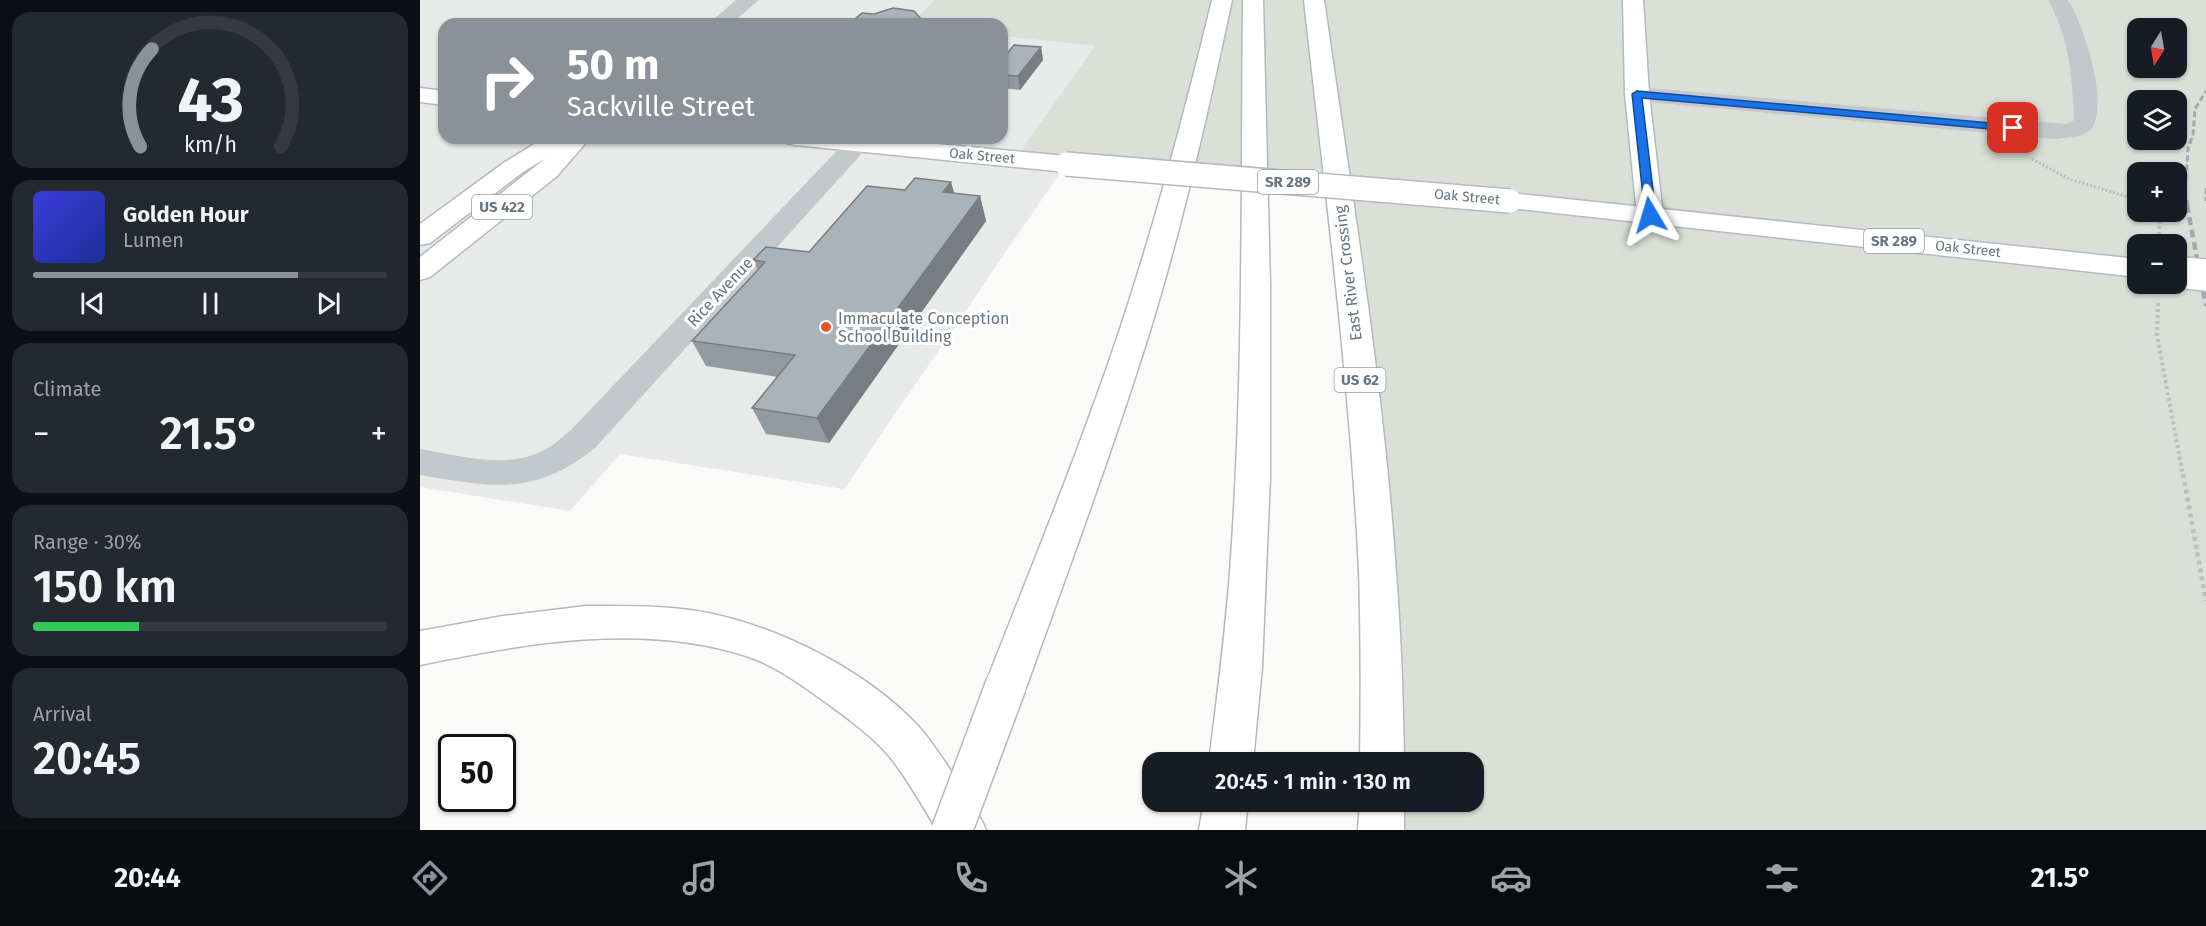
<!DOCTYPE html>
<html lang="en">
<head>
<meta charset="utf-8">
<style>
	:root { --surface:#171b24; --page:#242831; --text:#f1f3f6; --muted:#9ea1a6; --line:#363941; --accent:#8c9099 }
	body { margin:0; font-family:"Fira Sans",sans-serif; background:var(--page); color:var(--text); height:100vh; display:flex; flex-direction:column; font-size:22px; white-space:nowrap }
	* { box-sizing:border-box; margin:0 }
	p { font-size:20px; color:var(--muted) }
	.icon { flex:none; width:33px; height:33px; fill:none; stroke:currentColor; stroke-width:2; stroke-linecap:round; stroke-linejoin:round }
	.map { position:relative; flex:1; overflow:hidden }
	.details { display:flex; flex-direction:column; gap:12px; padding:12px; background:#0d0f14; width:420px }
	.details>* { flex:none }
	.guide { position:absolute; left:18px; top:18px; width:570px; height:126px; border-radius:18px; box-shadow:0 2px 4px #0004; background:#8c9099; color:#fff; overflow:hidden }
	.needle { width:39px; rotate:191deg }
	.controls { position:absolute; left:1707px; top:18px; display:grid; gap:12px }
	.controls a { display:grid; place-items:center; width:60px; height:60px; border-radius:12px; background:var(--surface); box-shadow:0 2px 4px #0004; font-size:30px }
	.speed { position:absolute; left:18px; top:734px; display:flex; gap:12px; font-size:30px; font-weight:700; text-align:center }
	.speed>* { display:grid; place-content:center; width:78px; height:78px; border-radius:50%; background:var(--surface); box-shadow:0 2px 4px #0004; line-height:1 }
	.speed .limit { border:3px solid #111; border-radius:9px; background:#fff; color:#111 }
	.pin { position:absolute; display:grid; place-items:center; width:51px; height:51px; color:#fff; margin:-26px; border-radius:12px; box-shadow:0 3px 9px #0006 }
	.me { position:absolute; width:66px; margin:-33px; rotate:353deg; stroke-linejoin:round; filter:drop-shadow(0 0 4px #0008) }
	.turn { display:flex; align-items:center; gap:21px; height:126px; padding:0 30px; font-size:27px }
	.turn .icon { width:78px; height:78px; stroke-width:2.5 }
	.turn b { display:block; font-size:42px; line-height:51px }
	.big { font-size:45px; font-weight:600; line-height:1.1 }
	.details .widget { flex:1; display:flex; flex-direction:column; justify-content:center; gap:9px; min-width:0; padding:0 21px; border-radius:18px; background:var(--page) }
	.details .dial { align-items:center; gap:0 }
	.dial svg { height:156px; overflow:visible; fill:none; stroke:var(--line); stroke-width:7; stroke-linecap:round; text-anchor:middle }
	.dial text { fill:var(--text); stroke:none }
	.song { display:flex; align-items:center; gap:18px }
	.cover { width:72px; height:72px; border-radius:9px; background:linear-gradient(135deg,hsl(240 70% 55%),hsl(230 70% 35%)) }
	.played { height:6px; border-radius:3px; background:linear-gradient(90deg,var(--accent) 75%,var(--line) 75%) }
	.keys { display:flex; justify-content:space-around; direction:ltr }
	.heat { display:flex; justify-content:space-between; align-items:center; font-size:33px; direction:ltr }
	.charge { height:9px; border-radius:4px; background:linear-gradient(90deg,#34c759 30%,var(--line) 0) }
	.trip { position:absolute; left:722px; top:752px; width:342px; height:60px; border-radius:18px; background:var(--surface); box-shadow:0 2px 4px #0004; font-weight:600; line-height:60px; text-align:center }
	.tab-bar { display:flex; height:96px; justify-content:space-around; align-items:center; background:#090b0e; color:var(--muted) }
	.tab-bar .icon { width:42px; height:42px }
	.tab-bar .current { color:var(--accent) }
	.tab-bar b { font-size:27px; color:var(--text) }
	main { display:flex; flex:1; min-height:0 }
	.map>svg:first-child { display:block }
	.built { fill:#e8e9e9 }
	.green { fill:#dadfd7; fill-rule:evenodd }
	.lines { fill:none; stroke-linecap:round; stroke-linejoin:round }
	.secondary-casing { stroke:#b3babf; stroke-width:3 }
	.primary-casing { stroke:#b5babe; stroke-width:3 }
	.highway-casing { stroke:#b4b9bd; stroke-width:3 }
	.path-far2 { stroke:#bbbfc2; stroke-width:3; stroke-dasharray:2 2; stroke-linecap:butt }
	.path-far1 { stroke:#bbbfc2; stroke-width:4; stroke-dasharray:3 3; stroke-linecap:butt }
	.path { stroke:#bbbfc2; stroke-width:4.5; stroke-dasharray:4 4; stroke-linecap:butt }
	.street { fill:#c3c8cc; fill-rule:evenodd }
	.secondary { fill:#fff; fill-rule:evenodd }
	.primary { fill:#fff; fill-rule:evenodd }
	.highway { fill:#fff; fill-rule:evenodd }
	.rail-far1 { stroke:#a2aab0; stroke-width:3; stroke-dasharray:6 3; stroke-linecap:butt }
	.rail { stroke:#a2aab0; stroke-width:4.5; stroke-dasharray:8 4.5; stroke-linecap:butt }
	.primary-bridge-far1-casing { stroke:#b5babe; stroke-width:26; stroke-linecap:butt }
	.primary-bridge-casing { stroke:#b5babe; stroke-width:34; stroke-linecap:butt }
	.highway-bridge-casing { stroke:#b4b9bd; stroke-width:43; stroke-linecap:butt }
	.primary-bridge-far1 { stroke:#fff; stroke-width:23 }
	.primary-bridge { stroke:#fff; stroke-width:31 }
	.highway-bridge { stroke:#fff; stroke-width:40 }
	.wall { fill:#929a9f }
	.shaded-wall { fill:#777d82 }
	.building { fill:#aab3b9; stroke:#777d82; stroke-width:1.5 }
	.route { fill:#1a73e8; stroke:#114b97; stroke-width:1.5 }
	.poi-dot { fill:#e4572e; stroke:#fff; stroke-width:2 }
	.labels { text-anchor:middle; dominant-baseline:central; stroke-width:6; stroke-linejoin:round; paint-order:stroke }
	.far-street-label { font-size:14px; fill:#657683; stroke:#fff }
	.shield { fill:#fff; stroke:#939fa8; stroke-width:1.5 }
	.shield-label { font-size:15px; font-weight:bold; fill:#657683 }
	.street-label { font-size:16px; fill:#657683; stroke:#fff }
	.poi-label { font-size:16px; fill:#657683; stroke:#fff; text-anchor:start }
</style>
</head>
<body>
<main>
<section class="details">
<div class="widget dial"><svg viewBox="0 0 100 80">
<path d="M14 69A42 42 0 1 1 86 69"/>
<path d="M14 69A42 42 0 0 1 20 19" stroke="#8c9099"/>
<text x="50" y="56" font-size="32" font-weight="700">43</text>
<text x="50" y="72" font-size="11">km/h</text>
</svg></div>
<div class="widget">
<div class="song"><i class="cover"></i><div><b>Golden Hour</b><p>Lumen</p></div></div>
<div class="played"></div>
<div class="keys"><svg class="icon" aria-label="previous" viewBox="0 0 24 24"><path d="M18 5L8 12l10 7zM5 5v14"/></svg><svg class="icon" aria-label="pause" viewBox="0 0 24 24"><path d="M8 5v14M16 5v14"/></svg><svg class="icon" aria-label="next" viewBox="0 0 24 24"><path d="M6 5l10 7-10 7zM19 5v14"/></svg></div>
</div>
<div class="widget"><p>Climate</p>
<div class="heat"><a>−</a><b class="big">21.5°</b><a>+</a></div>
</div>
<div class="widget"><p>Range · 30%</p><b class="big">150 km</b><div class="charge"></div></div>
<div class="widget"><p>Arrival</p><b class="big">20:45</b></div>
</section>
<div class="map">
<svg width="1786" height="830" viewBox="0 0 1786 830">
	<rect width="100%" height="100%" fill="#fafaf8"/>
	<path class="built" d="M 0,0 L 514,0 L 490,24 L 24,24 L 24,138 L 582,138 L 582,36 L 676,46 L 595,159 L 646,164 L 424,489 L 200,454 L 150,511 L 0,487 Z"/>
	<path class="green" d="M 514,0 L 1786,0 L 1786,830 L 961,830 L 962,801 L 1053,801 L 1053,762 L 962,762 L 917,185 L 595,159 L 675,46 L 582,36 L 582,24 L 490,24 ZM 1718,28 L 1756,28 L 1756,68 L 1718,68 ZM 1718,100 L 1756,100 L 1756,140 L 1718,140 ZM 1718,172 L 1756,172 L 1756,212 L 1718,212 ZM 1718,244 L 1756,244 L 1756,284 L 1718,284 Z"/>
	<g class="lines">
		<defs>
			<path id="secondary" d="M 1203,0 L 1223,0 L 1229,94 L 1243,215 L 1239,221 L 1230,223 L 1221,221 L 1217,215 L 1205,94 Z"/>
			<path id="primary" d="M 363,138 L 452,138 L 646,156 L 655,159 L 659,164 L 655,169 L 646,172 L 375,145 L 366,143 Z
				M 1090,193 L 1718,259 L 1718,277 L 1081,207 L 1077,201 L 1081,195 Z"/>
			<path id="highway" d="M 792,0 L 812,0 C 788,112 763,224 729,334 C 692,452 649,568 607,685 L 601,698 L 586,703 L 571,698 L 565,685 C 611,568 659,451 699,332 C 735,223 765,112 792,0 Z
				M 823,0 L 843,0 L 850,286 L 850,477 L 842,667 L 833,762 L 789,762 C 797,699 805,636 810,572 C 824,382 821,191 823,0 Z
				M 884,0 L 904,0 C 931,190 963,380 976,572 C 981,635 983,698 984,762 L 940,762 C 941,698 941,635 939,571 C 930,380 905,190 884,0 Z
				M 0,88 L 24,91 L 24,105 L 0,102 Z
				M 124,138 L 170,138 L 137,176 L 10,277 L 0,280 L 0,257 L 126,158 L 103,172 L 10,243 L 0,245 L 0,224 L 85,162 Z
				M 166,606 C 208,606 252,605 293,614 C 365,630 448,672 499,727 C 514,744 526,764 539,783 C 549,798 559,813 566,830 L 517,830 C 502,805 488,780 470,757 C 452,736 430,720 408,704 C 384,687 358,667 329,657 C 223,622 106,643 0,665 L 0,631 L 83,616 Z
				M 784,801 L 828,801 L 825,830 L 779,830 Z
				M 940,801 L 984,801 L 984,830 L 938,830 Z"/>
		</defs>
		<use href="#secondary" class="secondary-casing"/>
		<use href="#primary" class="primary-casing"/>
		<use href="#highway" class="highway-casing"/>
		<path class="path-far2" d="M 1612,159 L 1649,179 L 1718,200"/>
		<path class="path-far1" d="M 1738,241 L 1741,212
			M 1738,303 L 1737,335 L 1763,476"/>
		<path class="path" d="M 1763,474 L 1786,601"/>
		<path class="street" d="M 316,0 L 339,0 L 311,24 L 288,24 Z
			M 1628,0 L 1648,0 C 1664,26 1690,103 1671,130 L 1660,136 L 1635,139 L 1217,101 L 1209,99 L 1205,94 L 1209,89 L 1217,87 L 1646,124 L 1653,121 L 1654,117 C 1652,75 1649,37 1628,0 Z
			M 438,138 L 445,140 L 448,145 L 445,150 L 175,448 C 114,497 72,487 0,475 L 0,449 C 37,455 84,469 120,452 C 132,447 141,438 151,430 L 427,140 Z"/>
		<use href="#secondary" class="secondary"/>
		<use href="#primary" class="primary"/>
		<use href="#highway" class="highway"/>
		<path class="rail-far1" d="M 1786,188 L 1786,201
			M 1768,206 L 1765,192 L 1768,149 L 1773,135 L 1775,109 L 1786,91"/>
		<path class="rail" d="M 1767,205 L 1786,306"/>
		<defs>
			<path id="primary-bridge-far1" d="M 646,164 L 1090,201"/>
			<path id="primary-bridge" d="M 1756,272 L 1786,275"/>
			<path id="highway-bridge" d="M 532,830 L 586,685"/>
		</defs>
		<use href="#primary-bridge-far1" class="primary-bridge-far1-casing"/>
		<use href="#primary-bridge" class="primary-bridge-casing"/>
		<use href="#highway-bridge" class="highway-bridge-casing"/>
		<use href="#primary-bridge-far1" class="primary-bridge-far1"/>
		<use href="#primary-bridge" class="primary-bridge"/>
		<use href="#highway-bridge" class="highway-bridge"/>
	</g>
	<path class="wall" d="M 621,47 L 623,60 L 600,90 L 582,88 L 582,60 Z
		M 485,190 L 560,196 L 566,221 L 409,443 L 346,434 L 332,408 L 358,377 L 286,366 L 272,341 L 338,270 L 333,260 L 389,252 Z"/>
	<path class="shaded-wall" d="M 621,47 L 623,60 L 600,90 L 598,76 Z
		M 531,182 L 538,206 L 523,192 Z
		M 560,196 L 566,221 L 409,443 L 397,418 Z"/>
	<path class="building" d="M 473,8 L 494,11 L 501,19 L 525,21 L 522,24 L 429,24 L 442,13 L 454,14 Z
		M 594,45 L 621,47 L 598,76 L 582,75 L 582,60 Z
		M 495,178 L 531,182 L 523,192 L 560,196 L 397,418 L 332,408 L 375,355 L 272,341 L 345,262 L 333,260 L 346,247 L 389,252 L 447,186 L 485,190 Z"/>
	<path class="route" d="M 1217,91 L 1593,125 L 1598,128 L 1593,131 L 1222,98 L 1236,215 L 1230,218 L 1225,215 L 1212,94 Z"/>
	<circle class="poi-dot" cx="406" cy="327" r="6"/>
	<g class="labels">
		<g class="far-street-label">
			<text transform="translate(562 156) rotate(5)">Oak Street</text>
			<text transform="translate(1047 197) rotate(5)">Oak Street</text>
			<text transform="translate(1548 249) rotate(6)">Oak Street</text>
		</g>
		<g class="shield">
			<rect x="838" y="170" width="60" height="24" rx="4.5"/>
			<rect x="52" y="195" width="60" height="24" rx="4.5"/>
			<rect x="1444" y="229" width="60" height="24" rx="4.5"/>
			<rect x="914.5" y="368" width="51" height="24" rx="4.5"/>
		</g>
		<g class="shield-label">
			<text x="868" y="182">SR 289</text>
			<text x="82" y="207">US 422</text>
			<text x="1474" y="241">SR 289</text>
			<text x="940" y="380">US 62</text>
		</g>
		<g class="street-label">
			<text transform="translate(928 273) rotate(-97)">East River Crossing</text>
			<text transform="translate(300 292) rotate(-47)">Rice Avenue</text>
		</g>
		<g class="poi-label">
			<text x="418" y="318">Immaculate Conception<tspan x="418" dy="18">School Building</tspan></text>
		</g>
	</g>
</svg>
<div class="controls">
<a><svg class="needle" viewBox="-14 -14 28 28"><path d="M0-13l5 13h-10z" fill="#e53935"/><path d="M0 13l5-13h-10z" fill="#9ea1a6"/></svg></a>
<a><svg class="icon" aria-label="layers" viewBox="0 0 24 24"><path d="M12 4l9 5-9 5-9-5zM3 14l9 5 9-5"/></svg></a>
<a>+</a>
<a>−</a>
</div>
<div class="speed"><div class="limit">50</div></div>
<div class="pin" style="left:1593px;top:128px;background:#d93025"><svg class="icon" aria-label="arrive" viewBox="0 0 24 24"><path d="M6 21V4h12l-3 4 3 4H6"/></svg></div>
<svg class="me" style="left:1230px;top:215px" viewBox="-20 -20 40 40"><path d="M0-17L14 15 0 8-14 15z" fill="#1a73e8" stroke="#fff" stroke-width="4"/></svg>
<div class="trip">20:45 · 1 min · 130 m</div>
<div class="guide">
<div class="turn"><svg class="icon" aria-label="right" viewBox="0 0 24 24"><path d="M7 20v-9h11M14 6l5 5-5 5"/></svg><div><b>50 m</b>Sackville Street</div></div>
</div>
</div>
</main>
<nav class="tab-bar">
<b>20:44</b>
<svg class="icon current" aria-label="directions" viewBox="0 0 24 24"><path d="M12 3l9 9-9 9-9-9zM9 14v-3h6M13 9l2 2-2 2"/></svg>
<svg class="icon" aria-label="music" viewBox="0 0 24 24"><path d="M9 18V5l10-2v13"/><circle cx="6" cy="18" r="3"/><circle cx="16" cy="16" r="3"/></svg>
<svg class="icon" aria-label="phone" viewBox="0 0 24 24"><path d="M5 4h4l2 5-3 2q2 4 5 5l2-3 5 2v4C11 20 4 13 5 4z"/></svg>
<svg class="icon" aria-label="climate" viewBox="0 0 24 24"><path d="M12 3v18M4 7l16 10M4 17L20 7"/></svg>
<svg class="icon" aria-label="car" viewBox="0 0 24 24"><path d="M5 17H2v-5l4-1 3-4h7l3 4 3 1v5h-3M9 17h6M6 11h13"/><circle cx="7" cy="17" r="2"/><circle cx="17" cy="17" r="2"/></svg>
<svg class="icon" aria-label="filters" viewBox="0 0 24 24"><path d="M4 7h16M4 17h16"/><circle cx="9" cy="7" r="2"/><circle cx="15" cy="17" r="2"/></svg>
<b>21.5°</b>
</nav>
</body>
</html>
